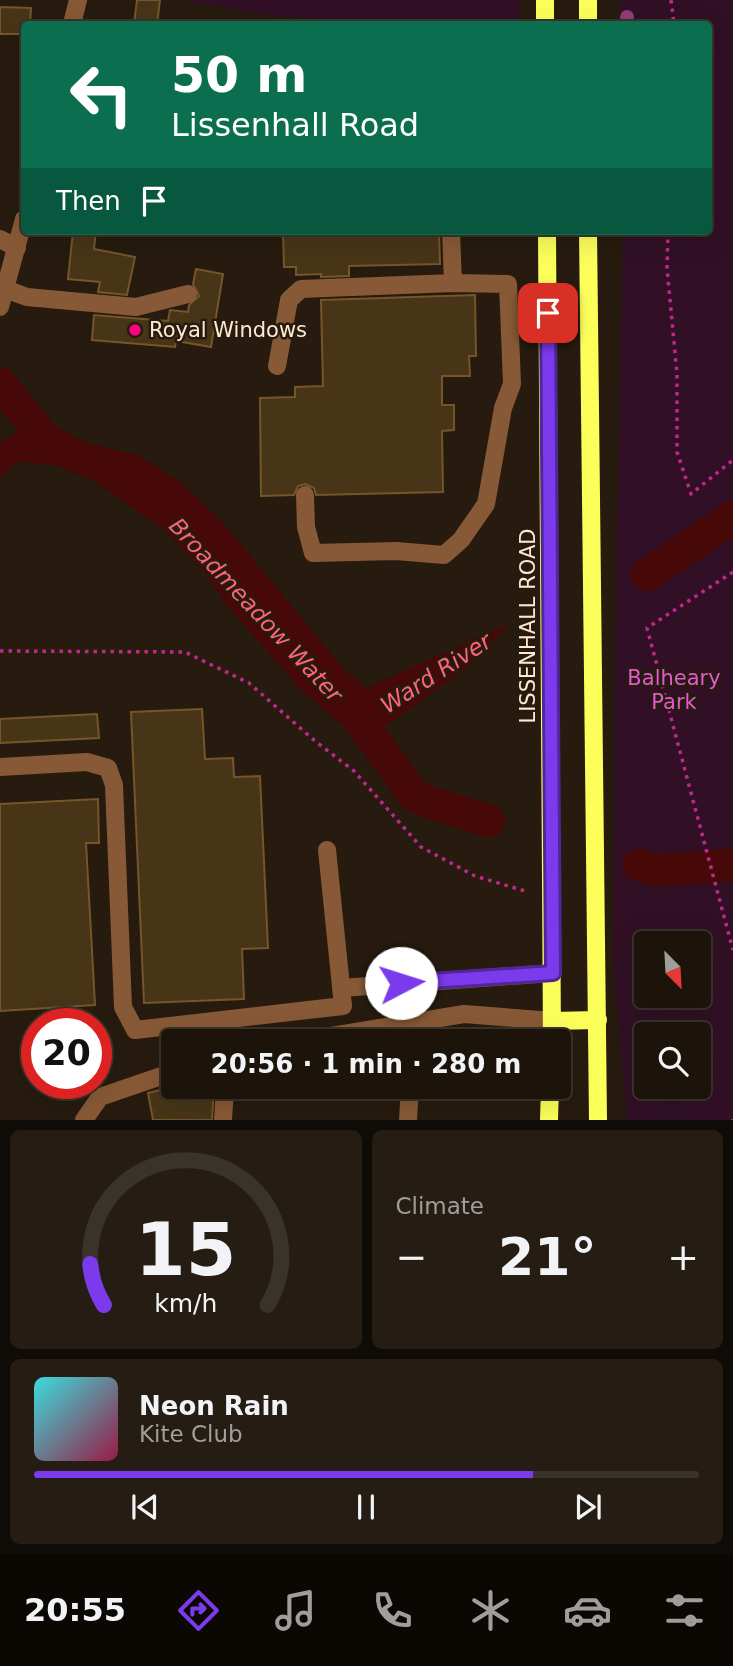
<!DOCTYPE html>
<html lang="en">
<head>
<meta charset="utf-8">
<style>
	:root { --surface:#1c140a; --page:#251d13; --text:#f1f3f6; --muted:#a09e9c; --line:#3a332b; --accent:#7c3aed }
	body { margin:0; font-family:"DejaVu Sans",sans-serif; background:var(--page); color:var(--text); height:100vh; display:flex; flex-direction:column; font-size:26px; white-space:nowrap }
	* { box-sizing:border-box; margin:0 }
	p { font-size:23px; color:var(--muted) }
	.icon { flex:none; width:38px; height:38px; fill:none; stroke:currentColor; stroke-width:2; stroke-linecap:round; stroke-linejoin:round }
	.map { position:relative; height:1120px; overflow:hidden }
	.panel { display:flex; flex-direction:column; gap:10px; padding:10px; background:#0f0b06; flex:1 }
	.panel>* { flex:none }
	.banner { position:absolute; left:21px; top:21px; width:691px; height:214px; border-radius:7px; box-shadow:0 7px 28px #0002,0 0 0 2px var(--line); background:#0b6e4f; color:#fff; overflow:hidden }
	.needle { width:46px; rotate:156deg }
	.tools { position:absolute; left:634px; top:931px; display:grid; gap:14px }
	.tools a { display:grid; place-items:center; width:77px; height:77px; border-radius:7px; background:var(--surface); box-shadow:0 7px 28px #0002,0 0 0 2px var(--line); font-size:35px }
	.speed { position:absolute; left:21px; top:1008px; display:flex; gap:14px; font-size:35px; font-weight:700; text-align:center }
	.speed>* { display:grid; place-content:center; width:91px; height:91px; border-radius:50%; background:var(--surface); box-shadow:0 7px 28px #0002,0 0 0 2px var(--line); line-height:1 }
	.speed .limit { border:10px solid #d22; background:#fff; color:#111 }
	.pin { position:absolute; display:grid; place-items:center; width:60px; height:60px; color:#fff; margin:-30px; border-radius:14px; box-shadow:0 4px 10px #0006 }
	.me { position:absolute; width:77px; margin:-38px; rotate:85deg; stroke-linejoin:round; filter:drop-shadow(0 0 5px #0008) }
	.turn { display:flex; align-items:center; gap:24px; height:147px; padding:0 35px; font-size:32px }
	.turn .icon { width:91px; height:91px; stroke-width:2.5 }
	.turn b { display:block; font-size:49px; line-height:60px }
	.then { display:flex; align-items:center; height:66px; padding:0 35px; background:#0003; gap:14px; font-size:26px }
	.big { font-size:52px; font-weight:600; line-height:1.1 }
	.panel .card { flex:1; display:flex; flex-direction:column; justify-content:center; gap:10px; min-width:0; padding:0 24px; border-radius:10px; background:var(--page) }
	.panel .dial { align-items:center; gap:0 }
	.dial svg { height:182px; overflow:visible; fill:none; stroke:var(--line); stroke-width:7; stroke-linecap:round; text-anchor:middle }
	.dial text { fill:var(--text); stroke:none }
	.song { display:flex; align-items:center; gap:21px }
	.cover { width:84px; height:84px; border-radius:10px; background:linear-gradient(135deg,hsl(180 70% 55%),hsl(340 70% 35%)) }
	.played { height:7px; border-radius:4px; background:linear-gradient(90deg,var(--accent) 75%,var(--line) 75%) }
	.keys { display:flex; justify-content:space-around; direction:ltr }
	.heat { display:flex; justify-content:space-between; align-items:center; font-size:38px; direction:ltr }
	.panel .tiles { flex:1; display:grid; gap:10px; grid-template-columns:1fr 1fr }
	.card:last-child { grid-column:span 2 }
	.trip { position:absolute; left:161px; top:1029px; width:410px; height:70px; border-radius:7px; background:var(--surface); box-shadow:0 7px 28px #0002,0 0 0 2px var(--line); font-weight:600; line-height:70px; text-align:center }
	.menu { display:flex; height:112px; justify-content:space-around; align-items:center; background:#0b0804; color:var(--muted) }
	.menu .icon { width:49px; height:49px }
	.menu .selected { color:var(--accent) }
	.menu b { font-size:32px; color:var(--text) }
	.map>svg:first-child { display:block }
	.green { fill:#311025; fill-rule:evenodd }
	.water { fill:#460907 }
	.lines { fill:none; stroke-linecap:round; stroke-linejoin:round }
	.river { stroke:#460907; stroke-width:33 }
	.building { fill:#483518; stroke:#765629; stroke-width:2 }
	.path { stroke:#be288c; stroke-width:3.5; stroke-dasharray:3.5 5; stroke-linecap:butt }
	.minor { stroke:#885936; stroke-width:18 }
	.major { stroke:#fcff5a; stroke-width:18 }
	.tree { fill:#903c7a }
	.route-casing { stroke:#51269a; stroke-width:18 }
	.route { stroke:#7c3aed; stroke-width:12 }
	.poi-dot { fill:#fe0081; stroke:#261b0e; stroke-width:2.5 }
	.labels { text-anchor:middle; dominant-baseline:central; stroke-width:5; stroke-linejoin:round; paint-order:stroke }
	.poi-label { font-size:21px; fill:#ffe9d3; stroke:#261b0e; text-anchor:start }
	.street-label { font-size:21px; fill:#ffe9d3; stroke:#261b0e }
	.park-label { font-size:21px; fill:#e657d2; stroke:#261b0e }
	.water-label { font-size:23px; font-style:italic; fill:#ff6178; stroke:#261b0e }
</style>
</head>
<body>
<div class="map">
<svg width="733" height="1120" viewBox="0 0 733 1120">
	<rect width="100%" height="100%" fill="#261b0e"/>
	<path class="green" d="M 183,0 L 519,0 L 519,24 L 363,24 L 267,15 Z
		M 620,0 L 733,0 L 733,1117 L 729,1120 L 627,1120 L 613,958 L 615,634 L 623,231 L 709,231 L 709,24 L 621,24 ZM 698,943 L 698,996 L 646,996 L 646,943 ZM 698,1034 L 698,1087 L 646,1087 L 646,1034 Z"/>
	<path class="water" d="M 23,427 L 140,456 L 183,484 L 224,524 L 346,671 L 366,688 L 510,623 L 472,663 L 402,715 L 384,726 L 350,733 L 299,688 L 226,604 L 205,573 L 164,530 L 97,483 L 63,467 L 18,461 L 0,478 L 0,443 Z"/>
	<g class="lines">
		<path class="river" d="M 0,383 L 45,439 L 76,456
			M 647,575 L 733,517
			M 338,697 L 361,722 L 413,794 L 427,802 L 489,821
			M 639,865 L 658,870 L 733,865"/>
	</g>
	<path class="building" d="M 137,0 L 160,0 L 157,24 L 134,24 Z
		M 0,7 L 31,8 L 30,24 L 24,24 L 24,34 L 0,34 Z
		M 73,231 L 96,231 L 94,249 L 135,257 L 127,295 L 98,292 L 100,282 L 68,279 Z
		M 439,231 L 440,264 L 349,266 L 349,276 L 321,277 L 321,274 L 296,275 L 296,267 L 284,267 L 283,232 Z
		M 196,269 L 223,274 L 211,347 L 176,341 L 175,347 L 92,340 L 94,315 L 168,321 L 170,310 L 188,312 L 189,305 L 199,296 L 193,284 Z
		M 475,295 L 476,356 L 469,356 L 470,376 L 442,376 L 442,405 L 454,405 L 454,430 L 442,431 L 443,492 L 316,495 L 314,488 L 305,484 L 298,486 L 294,495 L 261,496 L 260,398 L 295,397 L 295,387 L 323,386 L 321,300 Z
		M 202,709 L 205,759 L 233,758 L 234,777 L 260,776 L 268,948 L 242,949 L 244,999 L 144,1003 L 131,712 Z
		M 97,714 L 99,738 L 0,743 L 0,719 Z
		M 98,799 L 99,843 L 86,843 L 95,1005 L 0,1011 L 0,804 Z
		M 173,1087 L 214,1087 L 212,1120 L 153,1120 L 148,1093 Z"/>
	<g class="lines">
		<path class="path" d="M 671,0 L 674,24
			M 668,231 L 667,268 L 677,374 L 677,452 L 691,494 L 733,460
			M 733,572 L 647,628 L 733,950
			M 0,651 L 185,652 L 249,683 L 315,741 L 354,771 L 421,847 L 475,876 L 525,891
			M 733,1120 L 733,1119"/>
		<path class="minor" d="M 72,24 L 78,0
			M 0,239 L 17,248
			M 5,289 L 27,297 L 136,307 L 188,294
			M 0,307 L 24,219
			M 277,366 L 289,300 L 301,289 L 453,283
			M 305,495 L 306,527 L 313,553 L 396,551 L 444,555 L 461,540 L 486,504 L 503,408 L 512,384 L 508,284 L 453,283 L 451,231
			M 0,767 L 87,762 L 108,768 L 114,785 L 123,1007 L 135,1030 L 343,1006 L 327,850
			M 341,988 L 553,973
			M 301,1041 L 464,1014 L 553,1021
			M 412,1041 L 413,1022
			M 84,1120 L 100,1097 L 173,1072
			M 223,1120 L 225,1087
			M 408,1120 L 410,1087"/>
		<path class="major" d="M 545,0 L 545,24
			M 588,0 L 588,24
			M 547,231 L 552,1041
			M 588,231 L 598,1120
			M 553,1021 L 598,1020
			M 549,1120 L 550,1087"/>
	</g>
	<circle class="tree" cx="627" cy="17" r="7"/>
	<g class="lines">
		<defs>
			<path id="route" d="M 401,983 L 553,973 L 548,313"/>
		</defs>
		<use href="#route" class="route-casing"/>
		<use href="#route" class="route"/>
	</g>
	<circle class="poi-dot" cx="135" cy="330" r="7"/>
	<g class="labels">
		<g class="poi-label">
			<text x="149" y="330">Royal Windows</text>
		</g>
		<g class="street-label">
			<text transform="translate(528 626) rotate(-90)">LISSENHALL ROAD</text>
		</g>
		<g class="park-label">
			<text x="674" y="678">Balheary<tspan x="674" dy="24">Park</tspan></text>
		</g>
		<g class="water-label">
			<text transform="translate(256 610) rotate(47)">Broadmeadow Water</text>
			<text transform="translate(436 673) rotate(-33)">Ward River</text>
		</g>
	</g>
</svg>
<div class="tools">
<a><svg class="needle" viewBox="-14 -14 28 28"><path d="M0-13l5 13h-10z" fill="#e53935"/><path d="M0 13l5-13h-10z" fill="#a09e9c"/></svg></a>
<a><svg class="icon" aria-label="search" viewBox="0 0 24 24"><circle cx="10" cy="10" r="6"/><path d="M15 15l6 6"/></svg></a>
</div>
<div class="speed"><div class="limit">20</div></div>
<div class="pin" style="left:548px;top:313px;background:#d93025"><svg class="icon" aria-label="arrive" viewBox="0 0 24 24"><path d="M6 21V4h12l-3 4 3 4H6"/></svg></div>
<svg class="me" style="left:401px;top:983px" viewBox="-20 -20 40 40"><circle r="19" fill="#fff"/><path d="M0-13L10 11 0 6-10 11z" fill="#7c3aed"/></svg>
<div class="trip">20:56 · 1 min · 280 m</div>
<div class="banner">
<div class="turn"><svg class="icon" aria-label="left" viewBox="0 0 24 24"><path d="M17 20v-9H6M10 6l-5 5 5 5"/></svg><div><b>50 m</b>Lissenhall Road</div></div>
<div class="then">Then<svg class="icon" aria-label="arrive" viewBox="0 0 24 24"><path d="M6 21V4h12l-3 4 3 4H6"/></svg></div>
</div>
</div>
<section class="panel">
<div class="tiles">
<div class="card dial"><svg viewBox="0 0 100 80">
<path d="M14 69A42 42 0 1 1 86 69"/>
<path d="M14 69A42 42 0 0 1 8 51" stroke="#7c3aed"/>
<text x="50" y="56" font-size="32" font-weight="700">15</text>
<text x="50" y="72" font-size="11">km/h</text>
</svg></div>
<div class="card"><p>Climate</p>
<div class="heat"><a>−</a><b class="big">21°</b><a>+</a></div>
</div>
<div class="card">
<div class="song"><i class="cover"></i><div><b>Neon Rain</b><p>Kite Club</p></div></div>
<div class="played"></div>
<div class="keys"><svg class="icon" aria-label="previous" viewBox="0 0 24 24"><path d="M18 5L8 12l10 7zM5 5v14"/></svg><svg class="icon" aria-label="pause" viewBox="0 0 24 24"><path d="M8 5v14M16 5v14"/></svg><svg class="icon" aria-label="next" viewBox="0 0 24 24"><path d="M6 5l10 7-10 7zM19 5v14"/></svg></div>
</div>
</div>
</section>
<nav class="menu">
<b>20:55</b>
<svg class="icon selected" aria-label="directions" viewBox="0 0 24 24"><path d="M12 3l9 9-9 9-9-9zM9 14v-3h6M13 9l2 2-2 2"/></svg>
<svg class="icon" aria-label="music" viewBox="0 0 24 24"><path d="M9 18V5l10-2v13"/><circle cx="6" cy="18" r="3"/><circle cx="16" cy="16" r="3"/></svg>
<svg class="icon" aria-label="phone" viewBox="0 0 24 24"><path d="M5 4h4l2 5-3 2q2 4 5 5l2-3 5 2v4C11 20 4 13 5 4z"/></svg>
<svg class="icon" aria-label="climate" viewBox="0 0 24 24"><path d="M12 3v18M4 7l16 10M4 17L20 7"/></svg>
<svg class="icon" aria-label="car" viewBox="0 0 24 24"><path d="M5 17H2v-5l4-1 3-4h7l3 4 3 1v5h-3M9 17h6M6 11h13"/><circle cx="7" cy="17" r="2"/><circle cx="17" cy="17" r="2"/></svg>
<svg class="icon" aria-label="filters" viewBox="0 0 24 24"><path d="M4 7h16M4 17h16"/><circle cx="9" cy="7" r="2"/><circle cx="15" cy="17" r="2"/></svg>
</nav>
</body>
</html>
